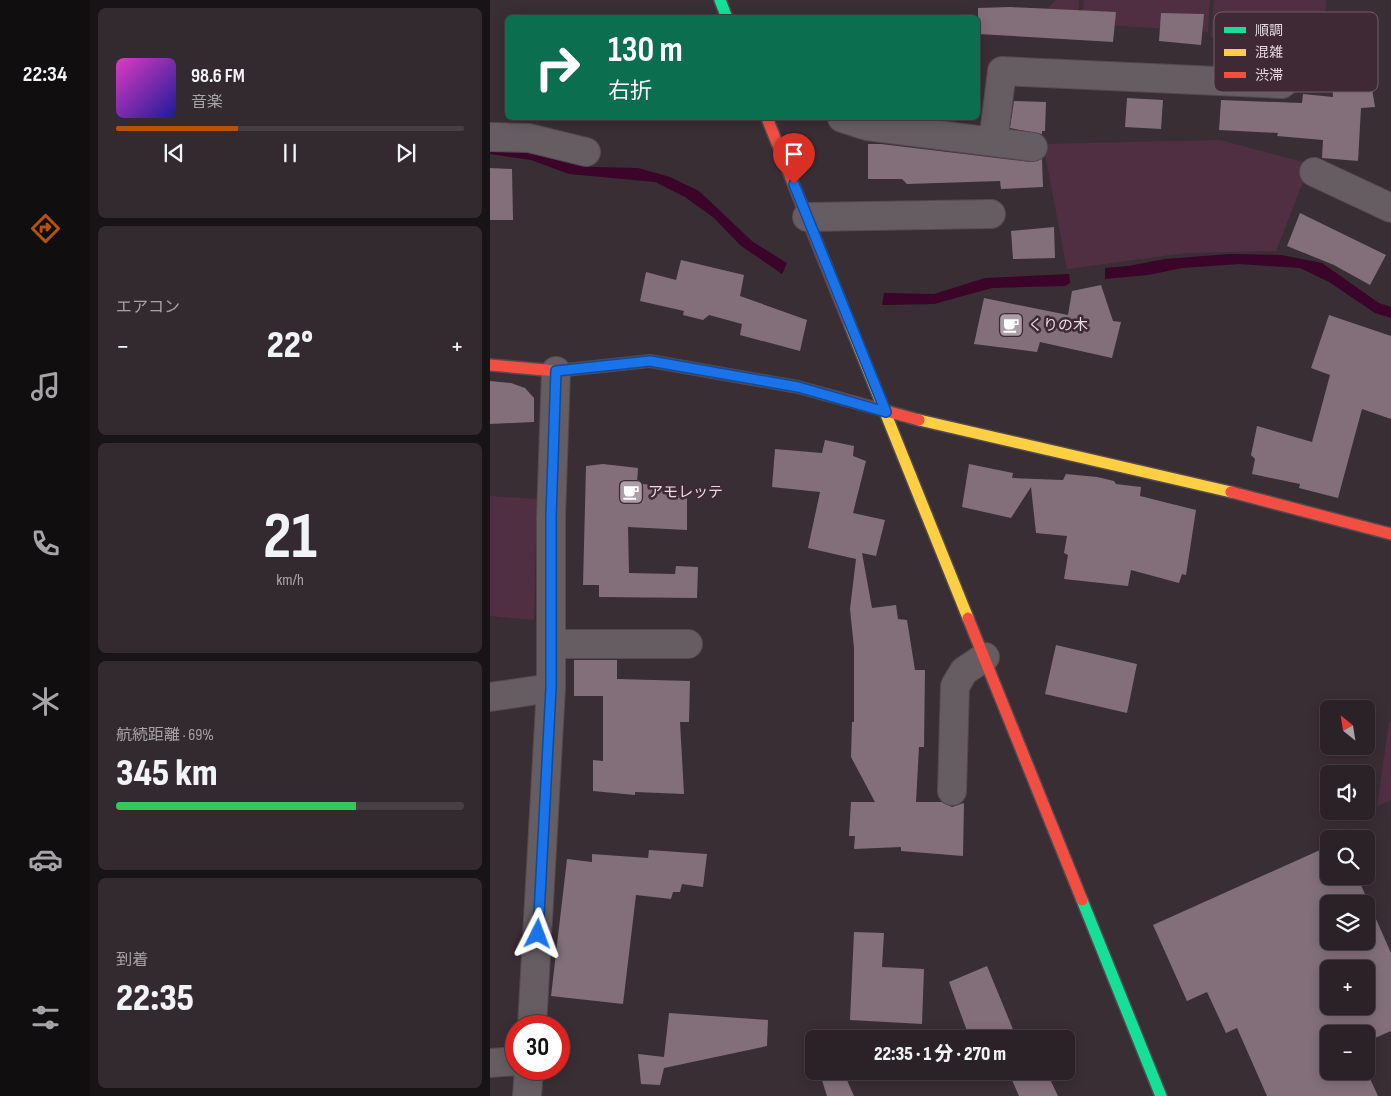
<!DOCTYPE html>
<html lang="ja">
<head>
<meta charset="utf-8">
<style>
	:root { --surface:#2b2227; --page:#332a2f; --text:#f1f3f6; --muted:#a6a4a7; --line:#473f44; --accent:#b45309 }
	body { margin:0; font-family:"Sofia Sans Condensed","Noto Sans JP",sans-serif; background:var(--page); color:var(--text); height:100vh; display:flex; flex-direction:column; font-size:19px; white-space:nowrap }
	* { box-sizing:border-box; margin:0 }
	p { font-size:16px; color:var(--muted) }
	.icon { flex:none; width:28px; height:28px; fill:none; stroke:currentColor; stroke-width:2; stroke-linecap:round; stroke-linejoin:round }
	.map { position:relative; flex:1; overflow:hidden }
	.side { display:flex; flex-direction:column; gap:8px; padding:8px; background:#181315; width:400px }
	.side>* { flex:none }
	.top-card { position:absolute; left:15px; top:15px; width:475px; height:105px; border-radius:8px; box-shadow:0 2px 12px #0003,0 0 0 1px var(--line); background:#0b6e4f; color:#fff; overflow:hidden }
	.needle { width:32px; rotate:330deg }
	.buttons { position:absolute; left:830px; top:700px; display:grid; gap:10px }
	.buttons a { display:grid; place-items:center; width:55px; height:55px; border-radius:8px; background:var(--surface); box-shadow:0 2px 12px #0003,0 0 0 1px var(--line); font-size:25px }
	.speed { position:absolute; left:15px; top:1015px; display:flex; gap:10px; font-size:25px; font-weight:700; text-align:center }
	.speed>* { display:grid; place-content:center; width:65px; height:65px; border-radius:50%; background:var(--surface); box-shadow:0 2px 12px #0003,0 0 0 1px var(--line); line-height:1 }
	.speed .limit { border:8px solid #d22; background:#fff; color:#111 }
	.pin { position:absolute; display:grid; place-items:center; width:42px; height:42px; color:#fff; margin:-51px -21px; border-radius:50% 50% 50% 0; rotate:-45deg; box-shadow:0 0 5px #0007 }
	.pin .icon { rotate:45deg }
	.me { position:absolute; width:55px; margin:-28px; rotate:3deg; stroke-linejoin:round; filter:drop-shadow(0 0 4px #0008) }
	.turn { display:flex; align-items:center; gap:18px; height:105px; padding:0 20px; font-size:22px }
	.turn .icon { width:65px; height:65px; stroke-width:2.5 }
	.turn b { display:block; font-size:35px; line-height:42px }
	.big { font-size:38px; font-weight:800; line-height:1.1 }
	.side .card { flex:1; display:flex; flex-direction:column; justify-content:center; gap:8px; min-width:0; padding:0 18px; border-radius:8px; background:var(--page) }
	.side .dial { align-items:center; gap:0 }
	.dial b { font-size:65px; line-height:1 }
	.song { display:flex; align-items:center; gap:15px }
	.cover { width:60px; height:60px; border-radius:8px; background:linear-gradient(135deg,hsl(310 70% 55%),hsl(240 70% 35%)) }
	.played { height:5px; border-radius:2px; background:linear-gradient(90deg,var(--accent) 35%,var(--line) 35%) }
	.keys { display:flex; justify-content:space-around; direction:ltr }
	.heat { display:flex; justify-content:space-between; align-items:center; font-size:28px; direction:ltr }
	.charge { height:8px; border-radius:4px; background:linear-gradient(90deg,#34c759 69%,var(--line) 0) }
	.trip { position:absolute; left:315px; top:1030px; width:270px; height:50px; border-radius:8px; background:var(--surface); box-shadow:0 2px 12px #0003,0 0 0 1px var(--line); font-weight:800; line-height:50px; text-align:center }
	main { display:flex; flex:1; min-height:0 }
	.tab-bar { display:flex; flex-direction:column; width:90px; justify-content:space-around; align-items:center; background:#110e10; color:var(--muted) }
	.tab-bar .icon { width:35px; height:35px }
	.tab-bar .current { color:var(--accent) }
	.tab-bar b { font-size:22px; color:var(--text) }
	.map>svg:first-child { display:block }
	.green { fill:#512f43 }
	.water { fill:#3b0429 }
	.building { fill:#826f7a; fill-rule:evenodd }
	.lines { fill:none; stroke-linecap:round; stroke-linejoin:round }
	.street-casing { stroke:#544a4f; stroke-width:30 }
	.fast-casing { stroke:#544a4f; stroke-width:14 }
	.slow-casing { stroke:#544a4f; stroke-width:14 }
	.jam-casing { stroke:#544a4f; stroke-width:14 }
	.street { stroke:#655d61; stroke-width:28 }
	.fast { stroke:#16e098; stroke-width:11 }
	.slow { stroke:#ffcf43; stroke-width:11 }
	.jam { stroke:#f24e42; stroke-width:11 }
	.route-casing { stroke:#114b97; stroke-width:12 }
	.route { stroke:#1a73e8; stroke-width:9 }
	.labels { text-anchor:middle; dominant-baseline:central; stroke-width:5; stroke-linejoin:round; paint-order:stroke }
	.poi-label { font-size:15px; fill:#e8dae1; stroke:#3e2935; text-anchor:start }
	.key { fill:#3e2935; stroke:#715e69; stroke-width:1 }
	.key-label { font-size:14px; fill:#e8dae1 }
</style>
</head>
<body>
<main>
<nav class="tab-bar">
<b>22:34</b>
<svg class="icon current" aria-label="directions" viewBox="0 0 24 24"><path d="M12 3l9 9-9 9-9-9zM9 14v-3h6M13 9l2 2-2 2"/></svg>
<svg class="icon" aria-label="music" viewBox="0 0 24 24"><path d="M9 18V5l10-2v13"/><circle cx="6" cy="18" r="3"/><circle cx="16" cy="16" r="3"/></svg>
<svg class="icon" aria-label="phone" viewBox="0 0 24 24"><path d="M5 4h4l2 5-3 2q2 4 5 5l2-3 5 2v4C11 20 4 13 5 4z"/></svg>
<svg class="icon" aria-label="climate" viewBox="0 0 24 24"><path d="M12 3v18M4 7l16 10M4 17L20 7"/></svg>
<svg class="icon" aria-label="car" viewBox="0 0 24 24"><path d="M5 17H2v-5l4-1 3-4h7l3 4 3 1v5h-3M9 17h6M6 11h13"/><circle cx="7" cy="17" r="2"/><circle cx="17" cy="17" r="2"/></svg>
<svg class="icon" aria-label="filters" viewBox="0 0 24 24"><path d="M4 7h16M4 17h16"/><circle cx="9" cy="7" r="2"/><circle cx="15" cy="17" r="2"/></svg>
</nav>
<section class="side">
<div class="card">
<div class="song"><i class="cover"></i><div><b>98.6 FM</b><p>音楽</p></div></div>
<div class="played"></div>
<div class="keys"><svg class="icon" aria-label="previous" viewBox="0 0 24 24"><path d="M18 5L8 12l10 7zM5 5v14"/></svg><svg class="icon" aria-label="pause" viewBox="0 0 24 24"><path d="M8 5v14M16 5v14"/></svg><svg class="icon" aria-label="next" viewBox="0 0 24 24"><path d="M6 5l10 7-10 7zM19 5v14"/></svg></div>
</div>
<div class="card"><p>エアコン</p>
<div class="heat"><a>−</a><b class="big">22°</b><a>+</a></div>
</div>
<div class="card dial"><b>21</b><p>km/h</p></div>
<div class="card"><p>航続距離 · 69%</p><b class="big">345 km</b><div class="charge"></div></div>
<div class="card"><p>到着</p><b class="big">22:35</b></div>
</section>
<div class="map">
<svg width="901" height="1096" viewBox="0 0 901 1096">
	<rect width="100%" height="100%" fill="#392e34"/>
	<path class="green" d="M 566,0 L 589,0 L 587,22 L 561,23 L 559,7 Z
		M 594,0 L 720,0 L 718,32 L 592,23 Z
		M 724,0 L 836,0 L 834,41 L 721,37 Z
		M 730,140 L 820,164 L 786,251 L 696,253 L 577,269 L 553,144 Z
		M 0,496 L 47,499 L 44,620 L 0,616 Z
		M 899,723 L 901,723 L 901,800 L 887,806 Z"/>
	<path class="water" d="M 0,143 L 103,167 L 148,168 L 180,177 L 209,191 L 263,242 L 297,263 L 292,274 L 250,245 L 224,218 L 195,197 L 165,182 L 79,174 L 41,160 L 0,154 Z
		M 740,254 L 791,255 L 832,263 L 889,303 L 901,307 L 901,318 L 885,313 L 839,282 L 810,268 L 749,264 L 692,268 L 658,275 L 615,279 L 615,268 L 638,266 L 675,259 Z
		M 579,274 L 580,283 L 575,286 L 502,288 L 444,304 L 392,305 L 394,293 L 444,294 L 495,278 Z"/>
	<path class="building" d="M 520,7 L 626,12 L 623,42 L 488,34 L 488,8 Z
		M 671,13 L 714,14 L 711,45 L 669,41 Z
		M 875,30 L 873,83 L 881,82 L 885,107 L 871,108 L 868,161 L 832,158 L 833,140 L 787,136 L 788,133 L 729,130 L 731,100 L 812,103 L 813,94 L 843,97 L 840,32 Z
		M 637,98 L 673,100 L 671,129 L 635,127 Z
		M 524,101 L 556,102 L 555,131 L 552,131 L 552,134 L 520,128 Z
		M 378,144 L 391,144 L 541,162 L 552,159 L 553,187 L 511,189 L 510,181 L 417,184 L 412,179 L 378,179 Z
		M 0,168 L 22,169 L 23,220 L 0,220 Z
		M 810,213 L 896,255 L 880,285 L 844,265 L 797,246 Z
		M 564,227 L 565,258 L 523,259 L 521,231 Z
		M 191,260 L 254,275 L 250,296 L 317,320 L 310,351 L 250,335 L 252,324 L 219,315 L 213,320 L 193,315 L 194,311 L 150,301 L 156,272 L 186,280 Z
		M 611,285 L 623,321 L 631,322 L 622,358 L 550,342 L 547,352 L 484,344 L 494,298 L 578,315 L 582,291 Z
		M 839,315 L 901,336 L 901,419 L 872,409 L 848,498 L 809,488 L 810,484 L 762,474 L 765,459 L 761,455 L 767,426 L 822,442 L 840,375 L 821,368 Z
		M 0,381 L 21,383 L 35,388 L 44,398 L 44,422 L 0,424 Z
		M 335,440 L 364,446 L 363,456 L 376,461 L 363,513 L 395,520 L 386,556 L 372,553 L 382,608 L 406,605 L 408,619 L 417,620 L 425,670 L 435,670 L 434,747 L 429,747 L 426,802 L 452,802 L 462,807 L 474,803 L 473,856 L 411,851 L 411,847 L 364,849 L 365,836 L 359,836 L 361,802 L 385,802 L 361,757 L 362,722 L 364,722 L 364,648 L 360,609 L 366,559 L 318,548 L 330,492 L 282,487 L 285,449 L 332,453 Z
		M 113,464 L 148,468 L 147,483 L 185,489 L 186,495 L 197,495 L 197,530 L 138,527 L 139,573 L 185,574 L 186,566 L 208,567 L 207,598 L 109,597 L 109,585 L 93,585 L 96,466 Z
		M 479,464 L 523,473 L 522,478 L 573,480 L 576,474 L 607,477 L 624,481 L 626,484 L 651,487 L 650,496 L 706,510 L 696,575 L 692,574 L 689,583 L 641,570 L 638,586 L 574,579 L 578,555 L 574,553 L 577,536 L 546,533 L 541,487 L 521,518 L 472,507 Z
		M 566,645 L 647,664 L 637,713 L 555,694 Z
		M 84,660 L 127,660 L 127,679 L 200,681 L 199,722 L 190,722 L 194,794 L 145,792 L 145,795 L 103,791 L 103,760 L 113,761 L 113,696 L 84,696 Z
		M 839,846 L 839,876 L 867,876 L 901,953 L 901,1031 L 876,1042 L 876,1034 L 839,1034 L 839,1071 L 876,1070 L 888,1096 L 777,1096 L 747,1028 L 736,1033 L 717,992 L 697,1001 L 663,925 ZM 839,904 L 876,904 L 876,941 L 839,941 ZM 839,969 L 876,969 L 876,1006 L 839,1006 Z
		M 159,850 L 217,854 L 213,887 L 192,884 L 190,892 L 183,892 L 181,899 L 146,895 L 133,1004 L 61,996 L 77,859 L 102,862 L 102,854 L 158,858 Z
		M 364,932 L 394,933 L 392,967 L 434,969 L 432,1024 L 360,1020 Z
		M 497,966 L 527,1039 L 480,1039 L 459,982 Z
		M 179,1013 L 278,1020 L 277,1046 L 174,1068 L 170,1085 L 151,1084 L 148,1054 L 174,1057 Z
		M 329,1071 L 353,1071 L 364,1096 L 337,1096 Z
		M 518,1071 L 556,1071 L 568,1096 L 529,1096 Z"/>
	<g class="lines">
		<defs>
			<path id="street" d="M 352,118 L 377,126 L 543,147
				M 0,137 L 39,138 L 96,152
				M 503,142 L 512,71 L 792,84
				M 824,172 L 901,208
				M 317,217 L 501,214
				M 61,644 L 198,644
				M 0,697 L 61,688
				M 462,791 L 465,686 L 474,671 L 495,657
				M 42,1026 L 61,688 L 61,517 L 66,371
				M 0,1063 L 26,1061
				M 37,1096 L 39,1069"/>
			<path id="fast" d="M 230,0 L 237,18
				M 592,900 L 671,1096"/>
			<path id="slow" d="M 360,325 L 478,618
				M 429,420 L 741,492"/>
			<path id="jam" d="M 277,118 L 360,325
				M 0,365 L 66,371 L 160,361 L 308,387 L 429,420
				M 741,492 L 901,534
				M 478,618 L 592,900"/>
		</defs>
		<use href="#street" class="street-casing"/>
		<use href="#fast" class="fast-casing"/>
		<use href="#slow" class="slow-casing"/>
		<use href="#jam" class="jam-casing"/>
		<use href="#street" class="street"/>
		<use href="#fast" class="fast"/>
		<use href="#slow" class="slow"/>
		<use href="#jam" class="jam"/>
	</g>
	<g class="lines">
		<defs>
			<path id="route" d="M 48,934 L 61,688 L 61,517 L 66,371 L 160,361 L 308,387 L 396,412 L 304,184"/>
		</defs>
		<use href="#route" class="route-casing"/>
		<use href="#route" class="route"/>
	</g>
	<defs>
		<symbol id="cafe-square" viewBox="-11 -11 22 22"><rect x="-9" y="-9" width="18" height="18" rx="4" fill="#ab9ea4" stroke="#3e2935"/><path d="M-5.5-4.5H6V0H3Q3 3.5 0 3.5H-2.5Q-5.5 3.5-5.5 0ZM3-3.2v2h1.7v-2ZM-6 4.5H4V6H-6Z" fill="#fff"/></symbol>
	</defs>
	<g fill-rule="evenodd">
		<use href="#cafe-square" x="507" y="311" width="28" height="28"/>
		<use href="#cafe-square" x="127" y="478" width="28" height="28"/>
	</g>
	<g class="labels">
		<g class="poi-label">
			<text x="538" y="325">くりの木</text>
			<text x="158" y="492">アモレッテ</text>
		</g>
	</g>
	<rect x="724" y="12" width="164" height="80" rx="8" class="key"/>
	<rect x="734" y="27" width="22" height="6" fill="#16e098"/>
	<rect x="734" y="49" width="22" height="7" fill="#ffcf43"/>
	<rect x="734" y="72" width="22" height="6" fill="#f24e42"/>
	<g class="key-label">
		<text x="765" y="35">順調</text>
		<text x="765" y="57">混雑</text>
		<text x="765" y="80">渋滞</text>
	</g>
</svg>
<div class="buttons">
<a><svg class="needle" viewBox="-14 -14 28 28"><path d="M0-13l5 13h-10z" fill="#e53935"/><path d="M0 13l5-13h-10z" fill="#a6a4a7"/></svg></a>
<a><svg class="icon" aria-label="sound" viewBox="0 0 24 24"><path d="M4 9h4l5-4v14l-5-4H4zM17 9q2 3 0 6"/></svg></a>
<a><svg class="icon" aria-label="search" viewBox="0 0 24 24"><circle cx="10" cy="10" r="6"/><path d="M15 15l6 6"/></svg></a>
<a><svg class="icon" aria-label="layers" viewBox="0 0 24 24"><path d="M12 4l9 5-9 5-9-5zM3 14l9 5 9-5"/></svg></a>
<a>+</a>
<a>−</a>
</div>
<div class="speed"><div class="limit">30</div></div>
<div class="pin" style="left:304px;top:184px;background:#d93025"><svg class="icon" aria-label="arrive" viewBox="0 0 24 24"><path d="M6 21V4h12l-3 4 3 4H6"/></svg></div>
<svg class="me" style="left:48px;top:934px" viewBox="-20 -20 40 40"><path d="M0-17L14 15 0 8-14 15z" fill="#1a73e8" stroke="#fff" stroke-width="4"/></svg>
<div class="trip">22:35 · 1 分 · 270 m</div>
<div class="top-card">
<div class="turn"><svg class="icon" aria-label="right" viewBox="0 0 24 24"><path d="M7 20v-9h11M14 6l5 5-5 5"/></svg><div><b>130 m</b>右折</div></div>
</div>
</div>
</main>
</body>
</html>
